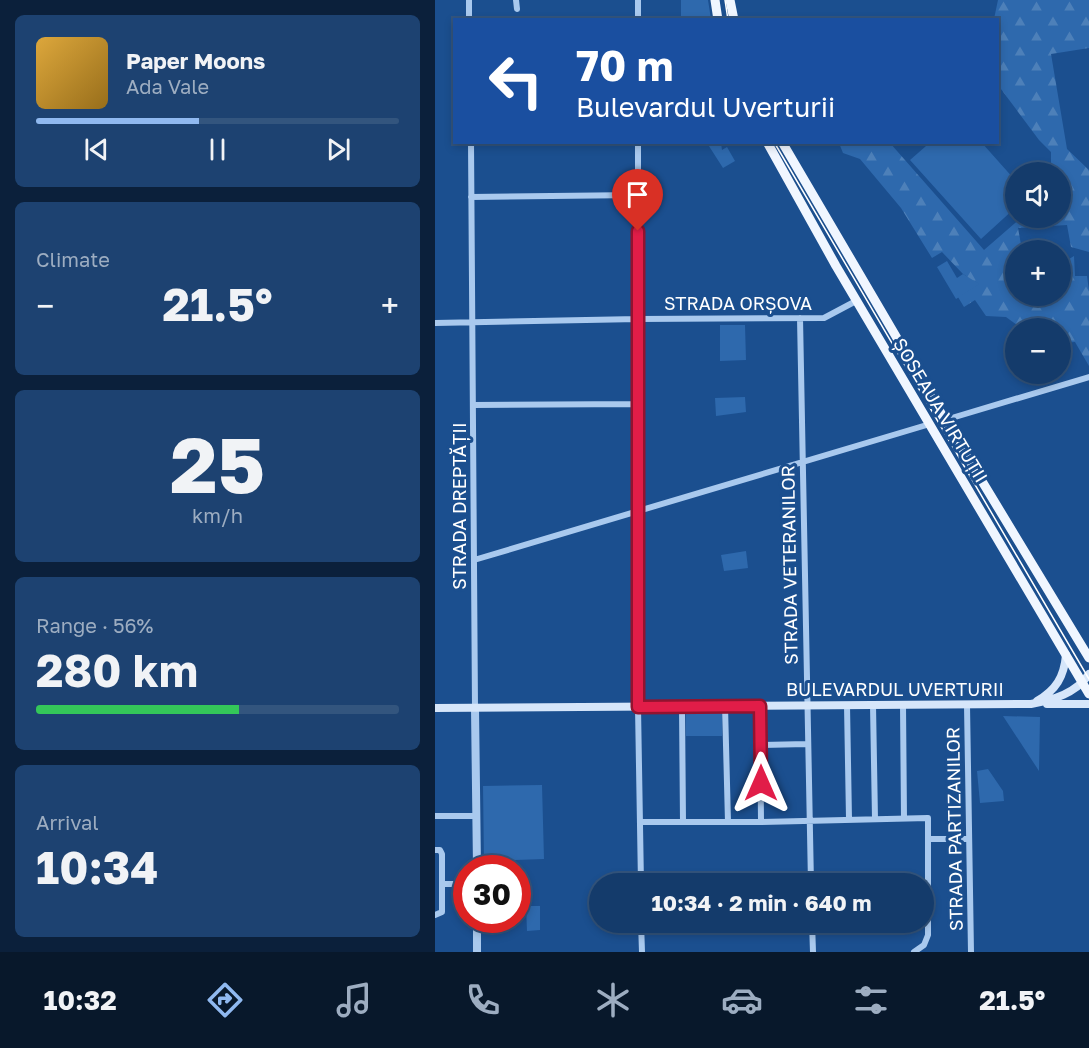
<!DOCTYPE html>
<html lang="en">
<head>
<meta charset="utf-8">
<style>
	:root { --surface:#143b6b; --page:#1d4271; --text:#f1f3f6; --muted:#9dadc1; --line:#33557e; --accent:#90b9f0 }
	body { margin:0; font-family:"Golos Text",sans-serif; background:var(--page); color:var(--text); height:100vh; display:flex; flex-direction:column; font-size:22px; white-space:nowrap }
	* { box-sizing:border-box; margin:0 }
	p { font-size:20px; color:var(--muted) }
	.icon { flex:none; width:33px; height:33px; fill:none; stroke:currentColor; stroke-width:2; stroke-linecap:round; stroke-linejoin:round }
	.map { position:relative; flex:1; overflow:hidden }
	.details { display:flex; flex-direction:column; gap:15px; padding:15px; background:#0b203b; width:435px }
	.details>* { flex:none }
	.top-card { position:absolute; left:18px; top:18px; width:546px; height:126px; border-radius:0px; box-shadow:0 3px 9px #0003,0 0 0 2px var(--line); background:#1a4fa0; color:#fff; overflow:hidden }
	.buttons { position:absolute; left:570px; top:162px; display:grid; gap:12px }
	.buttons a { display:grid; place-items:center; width:66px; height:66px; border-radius:50%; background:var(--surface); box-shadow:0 3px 9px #0003,0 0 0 2px var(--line); font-size:30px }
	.speed { position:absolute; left:18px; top:855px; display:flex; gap:12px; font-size:30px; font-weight:700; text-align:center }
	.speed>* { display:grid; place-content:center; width:78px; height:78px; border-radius:50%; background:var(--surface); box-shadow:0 3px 9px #0003,0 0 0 2px var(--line); line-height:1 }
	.speed .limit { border:9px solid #d22; background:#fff; color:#111 }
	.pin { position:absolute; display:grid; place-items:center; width:51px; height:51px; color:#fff; margin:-62px -26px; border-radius:50% 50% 50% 0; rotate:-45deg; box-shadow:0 0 6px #0007 }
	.pin .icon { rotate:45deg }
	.me { position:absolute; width:66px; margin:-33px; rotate:0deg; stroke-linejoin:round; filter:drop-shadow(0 0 4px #0008) }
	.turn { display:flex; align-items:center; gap:21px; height:126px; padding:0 24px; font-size:27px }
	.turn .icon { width:78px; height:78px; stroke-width:2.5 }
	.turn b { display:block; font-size:42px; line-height:51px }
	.big { font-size:45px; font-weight:700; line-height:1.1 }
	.details .widget { flex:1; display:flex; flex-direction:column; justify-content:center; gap:9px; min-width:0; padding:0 21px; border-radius:9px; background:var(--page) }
	.details .dial { align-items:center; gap:0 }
	.dial b { font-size:78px; line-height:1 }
	.song { display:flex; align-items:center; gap:18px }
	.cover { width:72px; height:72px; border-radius:9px; background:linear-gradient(135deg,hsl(40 70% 55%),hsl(40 70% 35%)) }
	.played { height:6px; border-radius:3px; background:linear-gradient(90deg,var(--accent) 45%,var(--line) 45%) }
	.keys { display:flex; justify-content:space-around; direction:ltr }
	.heat { display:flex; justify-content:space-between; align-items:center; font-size:33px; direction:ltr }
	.charge { height:9px; border-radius:4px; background:linear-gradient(90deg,#34c759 56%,var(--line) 0) }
	.trip { position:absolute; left:154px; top:873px; width:345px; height:60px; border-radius:30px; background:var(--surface); box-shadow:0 3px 9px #0003,0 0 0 2px var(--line); font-weight:700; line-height:60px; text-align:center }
	.menu { display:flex; height:96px; justify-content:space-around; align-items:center; background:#08182b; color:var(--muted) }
	.menu .icon { width:42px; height:42px }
	.menu .active { color:var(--accent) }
	.menu b { font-size:27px; color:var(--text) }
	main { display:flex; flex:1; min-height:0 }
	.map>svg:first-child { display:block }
	.green { fill:#2e69ad }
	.forest { fill:url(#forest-firs) }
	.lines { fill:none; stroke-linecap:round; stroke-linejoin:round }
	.minor { stroke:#a9c9ee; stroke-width:6 }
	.tertiary { stroke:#a9c9ee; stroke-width:8 }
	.secondary { stroke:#d6e6fa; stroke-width:8 }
	.primary { stroke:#f0f6ff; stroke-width:9 }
	.tram { stroke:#fff; stroke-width:1.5 }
	.route-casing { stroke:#92132f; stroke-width:15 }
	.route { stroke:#e11d48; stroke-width:10 }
	.labels { text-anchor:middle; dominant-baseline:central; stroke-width:6; stroke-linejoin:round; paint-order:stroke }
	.street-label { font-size:18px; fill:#fff; stroke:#1b4f8f }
</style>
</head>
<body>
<main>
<section class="details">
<div class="widget">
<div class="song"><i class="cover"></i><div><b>Paper Moons</b><p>Ada Vale</p></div></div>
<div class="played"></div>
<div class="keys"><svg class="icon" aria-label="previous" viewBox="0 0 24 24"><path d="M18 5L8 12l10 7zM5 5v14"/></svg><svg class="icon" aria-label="pause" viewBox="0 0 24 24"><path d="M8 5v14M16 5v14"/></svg><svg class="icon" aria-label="next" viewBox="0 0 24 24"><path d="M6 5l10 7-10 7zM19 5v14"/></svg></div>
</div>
<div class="widget"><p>Climate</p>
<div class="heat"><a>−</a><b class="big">21.5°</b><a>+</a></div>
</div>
<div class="widget dial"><b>25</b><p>km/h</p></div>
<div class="widget"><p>Range · 56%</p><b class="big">280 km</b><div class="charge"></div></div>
<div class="widget"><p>Arrival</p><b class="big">10:34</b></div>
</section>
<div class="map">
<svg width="654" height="952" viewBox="0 0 654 952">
	<defs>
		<pattern id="forest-firs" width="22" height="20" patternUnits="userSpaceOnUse" patternTransform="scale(1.5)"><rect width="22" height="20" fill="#2e69ad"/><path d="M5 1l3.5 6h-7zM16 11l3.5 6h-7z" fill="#4d80b9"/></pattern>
	</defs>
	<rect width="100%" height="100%" fill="#1b4f8f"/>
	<path class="green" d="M 246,0 L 273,0 L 276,19 L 246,19 Z
		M 272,143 L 286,143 L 287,150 L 292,147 L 300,161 L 288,168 Z
		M 488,143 L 547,143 L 580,180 L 580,208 L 546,239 L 475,160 L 491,146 Z
		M 512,261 L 522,278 L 528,274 L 545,284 L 521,299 L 502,267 Z
		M 285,325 L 310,325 L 311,360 L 285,361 Z
		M 310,397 L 311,412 L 281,416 L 280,398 Z
		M 311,551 L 313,568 L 289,571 L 286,555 Z
		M 287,709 L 287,736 L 251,736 L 251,710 Z
		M 568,716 L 605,717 L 604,771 Z
		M 553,769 L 568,791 L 569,801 L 545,803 L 542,771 Z
		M 107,785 L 109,859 L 49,861 L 48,786 Z
		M 91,906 L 105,906 L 105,930 L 92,931 Z"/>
	<path class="forest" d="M 563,0 L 654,0 L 654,48 L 616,54 L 632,149 L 654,170 L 654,252 L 636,247 L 632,225 L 583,228 L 587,250 L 580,250 L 580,296 L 626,296 L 626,264 L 639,256 L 640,276 L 652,276 L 654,291 L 654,366 L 640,342 L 626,343 L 626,328 L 586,328 L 571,317 L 551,316 L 540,300 L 529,307 L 523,297 L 544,284 L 528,274 L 507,252 L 497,258 L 466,208 L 425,159 L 408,153 L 404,143 L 455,143 L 549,250 L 586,218 L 626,218 L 626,172 L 601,172 L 609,167 L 616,172 L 616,152 L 604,140 L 563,85 L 562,20 L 559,19 Z"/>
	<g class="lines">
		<path class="minor" d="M 34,0 L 34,20
			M 81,0 L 82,9
			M 203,0 L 203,20
			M 36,142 L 40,708
			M 203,142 L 203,707 L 206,884
			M 36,197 L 203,195
			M 365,318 L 376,884
			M 0,323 L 203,319 L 389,318 L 421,301
			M 38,405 L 203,404
			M 510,420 L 654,377
			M 39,560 L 495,424
			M 412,705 L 414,819
			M 438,705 L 440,819
			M 468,705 L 469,818
			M 532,705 L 536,952
			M 290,706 L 293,822
			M 325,706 L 326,822
			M 247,707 L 248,822
			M 325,745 L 372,744
			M 0,816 L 41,816
			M 206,822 L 326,822 L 493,818 L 493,935 L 489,945 L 479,952
			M 493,839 L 533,839
			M 0,850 L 5,850 L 7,854 L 7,912 L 0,915
			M 7,884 L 32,884
			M 206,922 L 207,952
			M 377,922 L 378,952"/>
		<path class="tertiary" d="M 40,708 L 42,868
			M 42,920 L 42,952"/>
		<path class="secondary" d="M 602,701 C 621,690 629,677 631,655
			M 612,704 L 654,704
			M 0,708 L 596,704 C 618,700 642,693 654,674"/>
		<path class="primary" d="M 280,0 L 283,20
			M 295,0 L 299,20
			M 332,142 L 401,266 L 654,694
			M 347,142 L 510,420 L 654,658"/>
		<path class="tram" d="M 290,0 L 293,20
			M 339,142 L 654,679"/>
	</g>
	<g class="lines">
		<defs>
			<path id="route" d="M 203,231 L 203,707 L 325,706 L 326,783"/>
		</defs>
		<use href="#route" class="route-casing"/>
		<use href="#route" class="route"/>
	</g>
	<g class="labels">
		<g class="street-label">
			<text x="303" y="303">STRADA ORȘOVA</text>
			<text transform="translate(506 410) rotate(59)">ȘOSEAUA VIRTUȚII</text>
			<text transform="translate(24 506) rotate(-90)">STRADA DREPTĂȚII</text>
			<text transform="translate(354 565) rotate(-91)">STRADA VETERANILOR</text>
			<text x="460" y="689">BULEVARDUL UVERTURII</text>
			<text transform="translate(519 829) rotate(-91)">STRADA PARTIZANILOR</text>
		</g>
	</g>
</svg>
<div class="buttons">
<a><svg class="icon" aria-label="sound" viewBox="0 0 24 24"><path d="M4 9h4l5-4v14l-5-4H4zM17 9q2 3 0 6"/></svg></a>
<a>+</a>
<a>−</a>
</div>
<div class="speed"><div class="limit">30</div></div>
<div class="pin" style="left:203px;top:231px;background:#d93025"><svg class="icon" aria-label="arrive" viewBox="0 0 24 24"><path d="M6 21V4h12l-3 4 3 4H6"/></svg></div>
<svg class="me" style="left:326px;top:783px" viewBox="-20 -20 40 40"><path d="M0-17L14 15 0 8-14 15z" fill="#e11d48" stroke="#fff" stroke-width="4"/></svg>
<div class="trip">10:34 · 2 min · 640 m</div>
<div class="top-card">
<div class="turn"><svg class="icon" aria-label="left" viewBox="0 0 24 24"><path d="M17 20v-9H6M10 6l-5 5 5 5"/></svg><div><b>70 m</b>Bulevardul Uverturii</div></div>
</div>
</div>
</main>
<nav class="menu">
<b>10:32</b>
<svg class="icon active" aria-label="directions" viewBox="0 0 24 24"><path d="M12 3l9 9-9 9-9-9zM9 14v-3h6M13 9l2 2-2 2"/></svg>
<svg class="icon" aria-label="music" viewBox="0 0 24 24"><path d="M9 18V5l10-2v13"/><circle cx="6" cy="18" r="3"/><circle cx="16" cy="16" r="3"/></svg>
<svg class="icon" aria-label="phone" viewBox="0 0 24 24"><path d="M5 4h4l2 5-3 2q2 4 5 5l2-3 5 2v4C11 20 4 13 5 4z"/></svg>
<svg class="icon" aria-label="climate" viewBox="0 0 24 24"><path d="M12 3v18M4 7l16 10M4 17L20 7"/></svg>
<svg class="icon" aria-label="car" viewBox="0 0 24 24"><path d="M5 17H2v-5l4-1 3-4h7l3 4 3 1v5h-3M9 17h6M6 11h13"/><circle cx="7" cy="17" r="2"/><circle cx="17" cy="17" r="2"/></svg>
<svg class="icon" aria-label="filters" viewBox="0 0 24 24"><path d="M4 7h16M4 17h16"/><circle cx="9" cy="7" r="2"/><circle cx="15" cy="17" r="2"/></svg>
<b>21.5°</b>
</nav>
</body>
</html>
